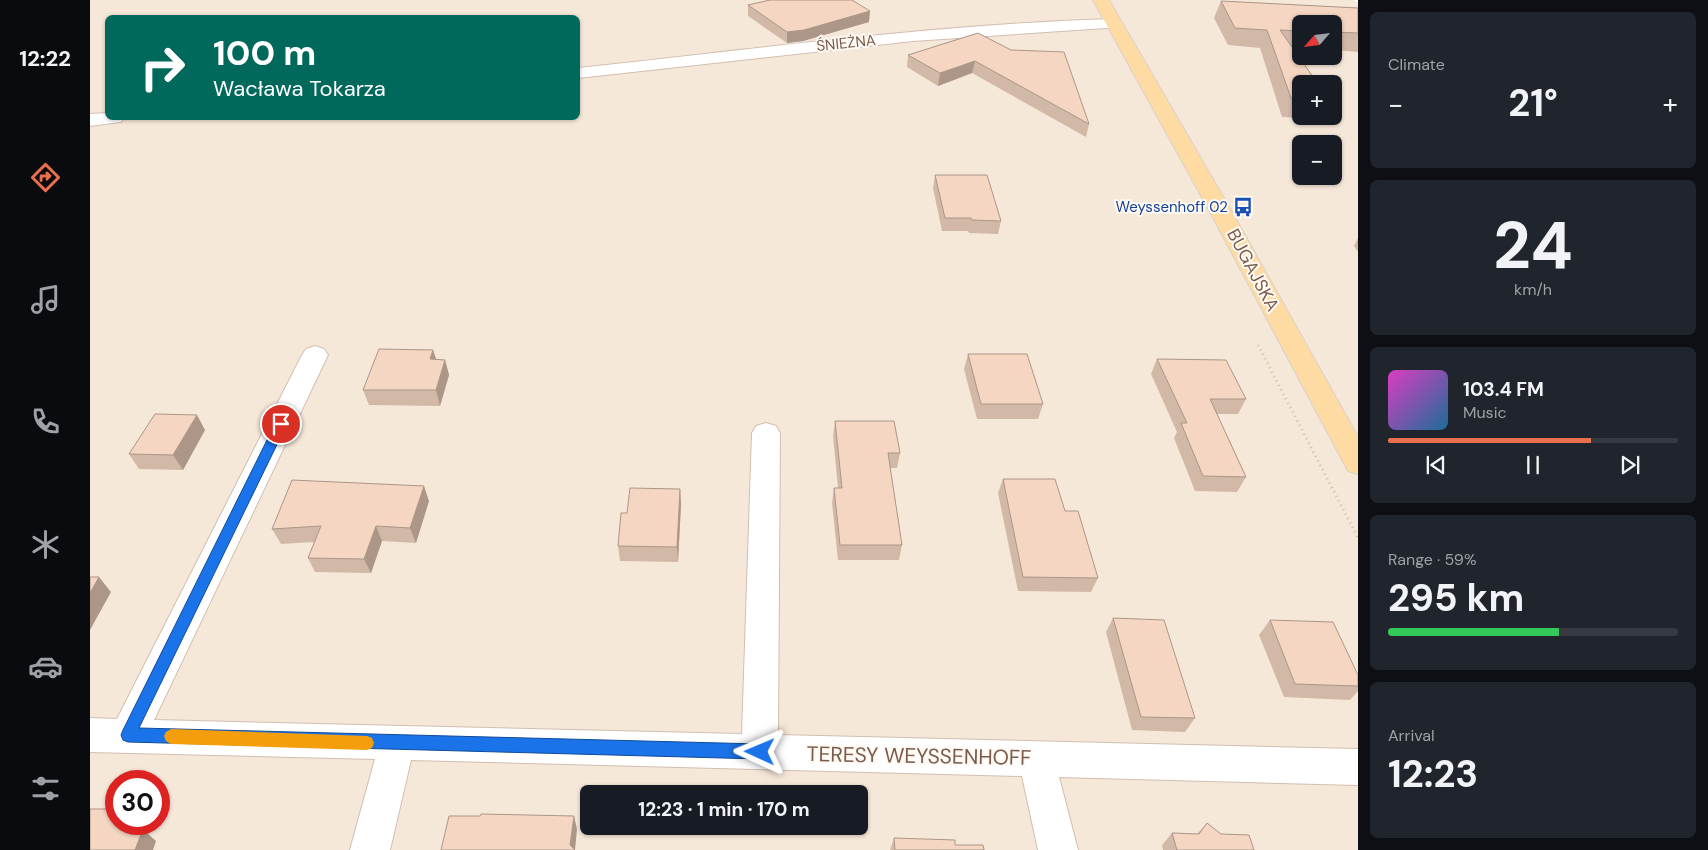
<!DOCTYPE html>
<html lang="en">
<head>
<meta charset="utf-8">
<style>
	:root { --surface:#171b24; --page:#20242c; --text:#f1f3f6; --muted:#9ea1a6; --line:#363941; --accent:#ea704d }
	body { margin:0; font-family:"DM Sans",sans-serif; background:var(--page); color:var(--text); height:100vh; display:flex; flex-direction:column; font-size:19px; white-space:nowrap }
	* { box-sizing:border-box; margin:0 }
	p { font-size:16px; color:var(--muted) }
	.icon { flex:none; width:28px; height:28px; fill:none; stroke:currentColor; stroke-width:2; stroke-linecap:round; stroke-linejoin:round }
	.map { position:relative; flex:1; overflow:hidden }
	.details { display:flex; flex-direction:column; gap:12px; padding:12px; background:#0d0f14; width:350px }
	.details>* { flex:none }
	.guide { position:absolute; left:15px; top:15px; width:475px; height:105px; border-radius:8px; box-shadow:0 1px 4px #0004; background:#00695c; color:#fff; overflow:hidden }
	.needle { width:32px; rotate:242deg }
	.buttons { position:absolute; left:1202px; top:15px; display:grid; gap:10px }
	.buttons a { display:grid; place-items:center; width:50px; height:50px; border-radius:8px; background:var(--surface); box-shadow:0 1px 4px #0004; font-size:25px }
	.speed { position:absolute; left:15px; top:770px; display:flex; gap:10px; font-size:25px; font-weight:700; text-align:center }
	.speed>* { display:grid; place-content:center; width:65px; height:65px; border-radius:50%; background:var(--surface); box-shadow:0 1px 4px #0004; line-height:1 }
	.speed .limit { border:8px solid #d22; background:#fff; color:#111 }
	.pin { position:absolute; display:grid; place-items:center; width:42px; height:42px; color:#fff; margin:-21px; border:2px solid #fff; border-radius:50%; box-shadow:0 1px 5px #0007 }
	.me { position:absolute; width:55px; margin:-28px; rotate:271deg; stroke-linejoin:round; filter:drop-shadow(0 0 4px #0008) }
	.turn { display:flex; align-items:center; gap:18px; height:105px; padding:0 25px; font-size:22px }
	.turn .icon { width:65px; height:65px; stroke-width:2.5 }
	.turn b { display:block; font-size:35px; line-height:42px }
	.big { font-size:38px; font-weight:700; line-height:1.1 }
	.details .widget { flex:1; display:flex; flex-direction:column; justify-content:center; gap:8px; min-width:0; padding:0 18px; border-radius:8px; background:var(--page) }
	.details .dial { align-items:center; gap:0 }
	.dial b { font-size:65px; line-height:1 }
	.song { display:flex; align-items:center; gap:15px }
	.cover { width:60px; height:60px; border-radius:8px; background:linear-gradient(135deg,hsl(310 70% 55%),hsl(200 70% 35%)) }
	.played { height:5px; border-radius:2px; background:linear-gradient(90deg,var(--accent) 70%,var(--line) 70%) }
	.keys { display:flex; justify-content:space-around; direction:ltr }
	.heat { display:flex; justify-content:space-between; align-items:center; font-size:28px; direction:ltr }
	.charge { height:8px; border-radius:4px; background:linear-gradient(90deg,#34c759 59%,var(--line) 0) }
	.trip { position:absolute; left:490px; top:785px; width:288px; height:50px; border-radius:8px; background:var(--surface); box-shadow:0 1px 4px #0004; font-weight:700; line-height:50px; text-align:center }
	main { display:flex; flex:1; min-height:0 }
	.menu { display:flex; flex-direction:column; width:90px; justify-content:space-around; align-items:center; background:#090b0e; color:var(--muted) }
	.menu .icon { width:35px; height:35px }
	.menu .active { color:var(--accent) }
	.menu b { font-size:22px; color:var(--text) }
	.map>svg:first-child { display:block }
	.residential { fill:#f6e8d9; fill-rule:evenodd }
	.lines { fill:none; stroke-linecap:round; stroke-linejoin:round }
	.street-casing { stroke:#d2beaf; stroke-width:2 }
	.primary-casing { stroke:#dad1cd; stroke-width:2 }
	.path { stroke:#dab9a4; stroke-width:3; stroke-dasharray:1 4; stroke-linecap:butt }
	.street { fill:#fff; fill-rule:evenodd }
	.primary { fill:#fddba3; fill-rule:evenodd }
	.wall { fill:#d2b8a7 }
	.shaded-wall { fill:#ab9688 }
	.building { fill:#f4d6c2; stroke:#ab9688 }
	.route { fill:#1a73e8; stroke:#114b97 }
	.slow { fill:#f59e0b }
	.labels { text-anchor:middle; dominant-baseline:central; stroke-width:4; stroke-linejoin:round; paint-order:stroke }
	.far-street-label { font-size:15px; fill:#7b5c4c; stroke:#fffaf3 }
	.far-transit-label { font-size:15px; fill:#164399; stroke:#fffaf3; text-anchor:end }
	.street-label { font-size:18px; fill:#7b5c4c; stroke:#fffaf3 }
	.near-street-label { font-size:21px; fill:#7b5c4c; stroke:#fffaf3 }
</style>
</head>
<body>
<main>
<nav class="menu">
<b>12:22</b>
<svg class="icon active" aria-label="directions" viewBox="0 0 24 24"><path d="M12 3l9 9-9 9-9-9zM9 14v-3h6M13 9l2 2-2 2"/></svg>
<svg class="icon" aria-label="music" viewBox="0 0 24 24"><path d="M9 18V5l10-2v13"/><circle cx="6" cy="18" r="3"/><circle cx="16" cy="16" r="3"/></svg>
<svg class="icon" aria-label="phone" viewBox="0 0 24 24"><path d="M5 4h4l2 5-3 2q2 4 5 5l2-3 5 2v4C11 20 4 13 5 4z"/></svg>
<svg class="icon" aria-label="climate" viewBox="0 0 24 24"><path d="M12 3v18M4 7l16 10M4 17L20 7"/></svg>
<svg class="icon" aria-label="car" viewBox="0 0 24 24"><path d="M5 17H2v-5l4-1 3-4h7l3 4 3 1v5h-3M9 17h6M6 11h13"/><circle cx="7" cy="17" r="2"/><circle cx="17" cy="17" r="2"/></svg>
<svg class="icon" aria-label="filters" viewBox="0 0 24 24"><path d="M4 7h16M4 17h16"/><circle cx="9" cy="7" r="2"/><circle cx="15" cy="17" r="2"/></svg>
</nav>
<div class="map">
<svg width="1268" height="850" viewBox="0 0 1268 850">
	<rect width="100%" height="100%" fill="#fdf6eb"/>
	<path class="residential" d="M 0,0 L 1263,0 L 1268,3 L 1268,850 L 0,850 ZM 18,18 L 488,18 L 488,118 L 18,118 ZM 1211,24 L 1244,24 L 1244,56 L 1211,56 ZM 1211,84 L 1244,84 L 1244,116 L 1211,116 ZM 1211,144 L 1244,144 L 1244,176 L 1211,176 ZM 26,781 L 69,781 L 69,824 L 26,824 ZM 499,794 L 769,794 L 769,826 L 499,826 Z"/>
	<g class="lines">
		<defs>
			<path id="street" d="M 1025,19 L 1031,21 L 1033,24 L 1031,27 L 823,41 L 488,78 L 488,68 C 667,49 845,24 1025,19 Z
				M 18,113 L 18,118 L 34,118 L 31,122 L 0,126 L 0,114 Z
				M 225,346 L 234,349 L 238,355 L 64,720 L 652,734 L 662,433 L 666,426 L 676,423 L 686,426 L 690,433 L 688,735 L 1268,749 L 1268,785 L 969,777 L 988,850 L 948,850 L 932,776 L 321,760 L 300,850 L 260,850 L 285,759 L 0,752 L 0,718 L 27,719 L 212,355 L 216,349 Z"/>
			<path id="primary" d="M 1003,0 L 1019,0 L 1142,212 L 1268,437 L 1268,474 L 1258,471 L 1120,212 Z"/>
		</defs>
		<use href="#street" class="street-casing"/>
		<use href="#primary" class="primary-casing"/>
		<path class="path" d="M 1168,345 L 1268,538"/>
		<use href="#street" class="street"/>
		<use href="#primary" class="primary"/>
	</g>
	<path class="wall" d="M 1131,1 L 1268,8 L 1268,52 L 1244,50 L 1244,24 L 1211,24 L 1211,49 L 1203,48 L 1211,84 L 1211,116 L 1232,116 L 1230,119 L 1192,117 L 1170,48 L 1138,45 L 1124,18 Z
		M 658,5 L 779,22 L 713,41 L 697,43 L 658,16 Z
		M 888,33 L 999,124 L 996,137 L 882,73 L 848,86 L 817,67 L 818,55 Z
		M 845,175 L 911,221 L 908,234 L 879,233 L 878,231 L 852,231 L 843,188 Z
		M 1268,238 L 1268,252 L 1264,246 Z
		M 343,350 L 346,359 L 355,360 L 359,375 L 350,406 L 279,405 L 273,390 Z
		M 878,354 L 953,404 L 948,419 L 887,419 L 874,369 Z
		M 1067,359 L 1156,399 L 1148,414 L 1127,414 L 1156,477 L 1147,492 L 1105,491 L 1084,438 L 1087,432 L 1061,374 Z
		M 745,421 L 810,453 L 807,468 L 800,468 L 812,545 L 809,560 L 748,560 L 742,503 L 744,488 L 748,488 L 743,436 Z
		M 115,430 L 93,470 L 49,469 L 39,454 Z
		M 913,479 L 975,511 L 1008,578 L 1001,592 L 928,591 L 908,493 Z
		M 590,489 L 591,504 L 588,562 L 530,561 L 528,546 L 537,513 Z
		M 339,501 L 326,543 L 292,541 L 281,573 L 225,572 L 218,558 L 224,542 L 191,544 L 182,529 Z
		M 1023,618 L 1105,718 L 1095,732 L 1042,730 L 1016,632 Z
		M 1180,620 L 1268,675 L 1268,691 L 1260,700 L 1194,697 L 1169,635 Z
		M 1117,823 L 1131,834 L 1164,850 L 1073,850 L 1072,845 L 1082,833 L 1107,834 Z
		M 804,838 L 865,845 L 894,850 L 800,850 Z"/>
	<path class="shaded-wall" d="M 780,11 L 779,22 L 713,41 L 697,43 L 697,32 Z
		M 885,61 L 882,73 L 848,86 L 850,73 Z
		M 343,350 L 348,365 L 340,359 Z
		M 355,360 L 359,375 L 350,406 L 346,390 Z
		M 107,415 L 115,430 L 93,470 L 83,455 Z
		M 334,486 L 339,501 L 326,543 L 320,528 Z
		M 590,489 L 591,504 L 588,562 L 587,547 Z
		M 286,526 L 292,541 L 281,573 L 274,559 Z
		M 9,577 L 21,592 L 0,630 L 0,593 Z
		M 484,816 L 487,829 L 485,850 L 480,845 Z
		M 43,824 L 61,824 L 57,833 L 66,841 L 63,850 L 45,850 L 40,829 Z"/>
	<path class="building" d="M 680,0 L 762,0 L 780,11 L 714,30 L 697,32 L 658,5 Z
		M 1131,1 L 1268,8 L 1268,33 L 1244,32 L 1244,24 L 1211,24 L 1211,31 L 1190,30 L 1228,84 L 1211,84 L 1211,99 L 1201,98 L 1177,30 L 1145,28 Z
		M 888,33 L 921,50 L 974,52 L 999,124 L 885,61 L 850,73 L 818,55 Z
		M 845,175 L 897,175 L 911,221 L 882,220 L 881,218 L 855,218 Z
		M 289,349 L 343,350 L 340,359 L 355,360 L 346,390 L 273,390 Z
		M 878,354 L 937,354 L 953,404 L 891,404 Z
		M 1067,359 L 1136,360 L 1156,399 L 1120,399 L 1156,477 L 1113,476 L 1091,423 L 1097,423 Z
		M 65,414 L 107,415 L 83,455 L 39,454 Z
		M 745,421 L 804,421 L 810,453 L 798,453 L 812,545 L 750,545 L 744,488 L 752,488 Z
		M 913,479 L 965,479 L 975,511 L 988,511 L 1008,578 L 933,577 Z
		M 202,480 L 334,486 L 320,528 L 286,526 L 274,559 L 218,558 L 231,526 L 182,529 Z
		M 540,488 L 590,489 L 587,547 L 528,546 L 531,513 L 537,513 Z
		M 0,577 L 9,577 L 0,593 Z
		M 1023,618 L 1074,620 L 1105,718 L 1051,717 Z
		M 1180,620 L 1243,622 L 1268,675 L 1268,686 L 1205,684 Z
		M 0,809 L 26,809 L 26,824 L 43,824 L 40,829 L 53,829 L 45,850 L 0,850 Z
		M 391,814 L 484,816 L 480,845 L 485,850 L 351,850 L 359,816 L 390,816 Z
		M 1117,823 L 1131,834 L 1159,835 L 1164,850 L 1087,850 L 1082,833 L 1109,834 Z
		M 804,838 L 865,840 L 865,845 L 893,845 L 894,850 L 805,850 Z"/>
	<path class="route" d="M 191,420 L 197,424 L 49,728 L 670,744 L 676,746 L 678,752 L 676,757 L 670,759 L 38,742 L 33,740 L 31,735 L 33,730 L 185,424 Z"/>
	<path class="slow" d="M 81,729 L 277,736 L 282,738 L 284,743 L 282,748 L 277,750 L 81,744 L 76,741 L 74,736 L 76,732 Z"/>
	<defs>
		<symbol id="bus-bare" viewBox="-9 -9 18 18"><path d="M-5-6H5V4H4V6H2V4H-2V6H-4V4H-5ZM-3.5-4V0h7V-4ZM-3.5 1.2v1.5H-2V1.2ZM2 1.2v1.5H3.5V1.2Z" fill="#1a4fb4" stroke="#fffaf3" stroke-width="2.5" paint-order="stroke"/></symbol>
	</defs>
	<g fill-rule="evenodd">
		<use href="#bus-bare" x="1139" y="193" width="28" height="28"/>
	</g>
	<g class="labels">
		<g class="far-street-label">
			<text transform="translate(756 43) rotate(-6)">ŚNIEŻNA</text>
		</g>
		<g class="far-transit-label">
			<text x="1138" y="207">Weyssenhoff 02</text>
		</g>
		<g class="street-label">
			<text transform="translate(1163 270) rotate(62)">BUGAJSKA</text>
		</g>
		<g class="near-street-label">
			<text transform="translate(829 756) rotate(1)">TERESY WEYSSENHOFF</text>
		</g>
	</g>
</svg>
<div class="buttons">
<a><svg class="needle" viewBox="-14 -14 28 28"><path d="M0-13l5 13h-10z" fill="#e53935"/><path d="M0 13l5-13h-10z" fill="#9ea1a6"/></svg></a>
<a>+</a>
<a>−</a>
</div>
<div class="speed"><div class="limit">30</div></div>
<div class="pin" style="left:191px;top:424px;background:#d93025"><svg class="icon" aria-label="arrive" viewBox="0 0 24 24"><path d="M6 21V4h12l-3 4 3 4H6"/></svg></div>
<svg class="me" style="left:670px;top:752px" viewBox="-20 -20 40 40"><path d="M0-17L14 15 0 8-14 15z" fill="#1a73e8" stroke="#fff" stroke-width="4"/></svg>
<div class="trip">12:23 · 1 min · 170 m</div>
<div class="guide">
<div class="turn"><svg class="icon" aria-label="right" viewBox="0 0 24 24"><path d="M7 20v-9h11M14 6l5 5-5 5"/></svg><div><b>100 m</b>Wacława Tokarza</div></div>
</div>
</div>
<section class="details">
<div class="widget"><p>Climate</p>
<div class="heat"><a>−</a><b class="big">21°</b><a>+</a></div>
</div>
<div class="widget dial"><b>24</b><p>km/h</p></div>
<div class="widget">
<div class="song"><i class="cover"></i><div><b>103.4 FM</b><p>Music</p></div></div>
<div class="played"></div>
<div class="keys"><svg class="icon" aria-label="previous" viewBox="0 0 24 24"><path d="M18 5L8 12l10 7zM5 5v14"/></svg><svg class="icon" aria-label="pause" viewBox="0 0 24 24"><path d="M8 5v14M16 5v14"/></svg><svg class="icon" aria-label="next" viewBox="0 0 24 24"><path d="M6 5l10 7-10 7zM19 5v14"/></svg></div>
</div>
<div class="widget"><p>Range · 59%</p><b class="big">295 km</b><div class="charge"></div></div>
<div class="widget"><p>Arrival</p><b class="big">12:23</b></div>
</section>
</main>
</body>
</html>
